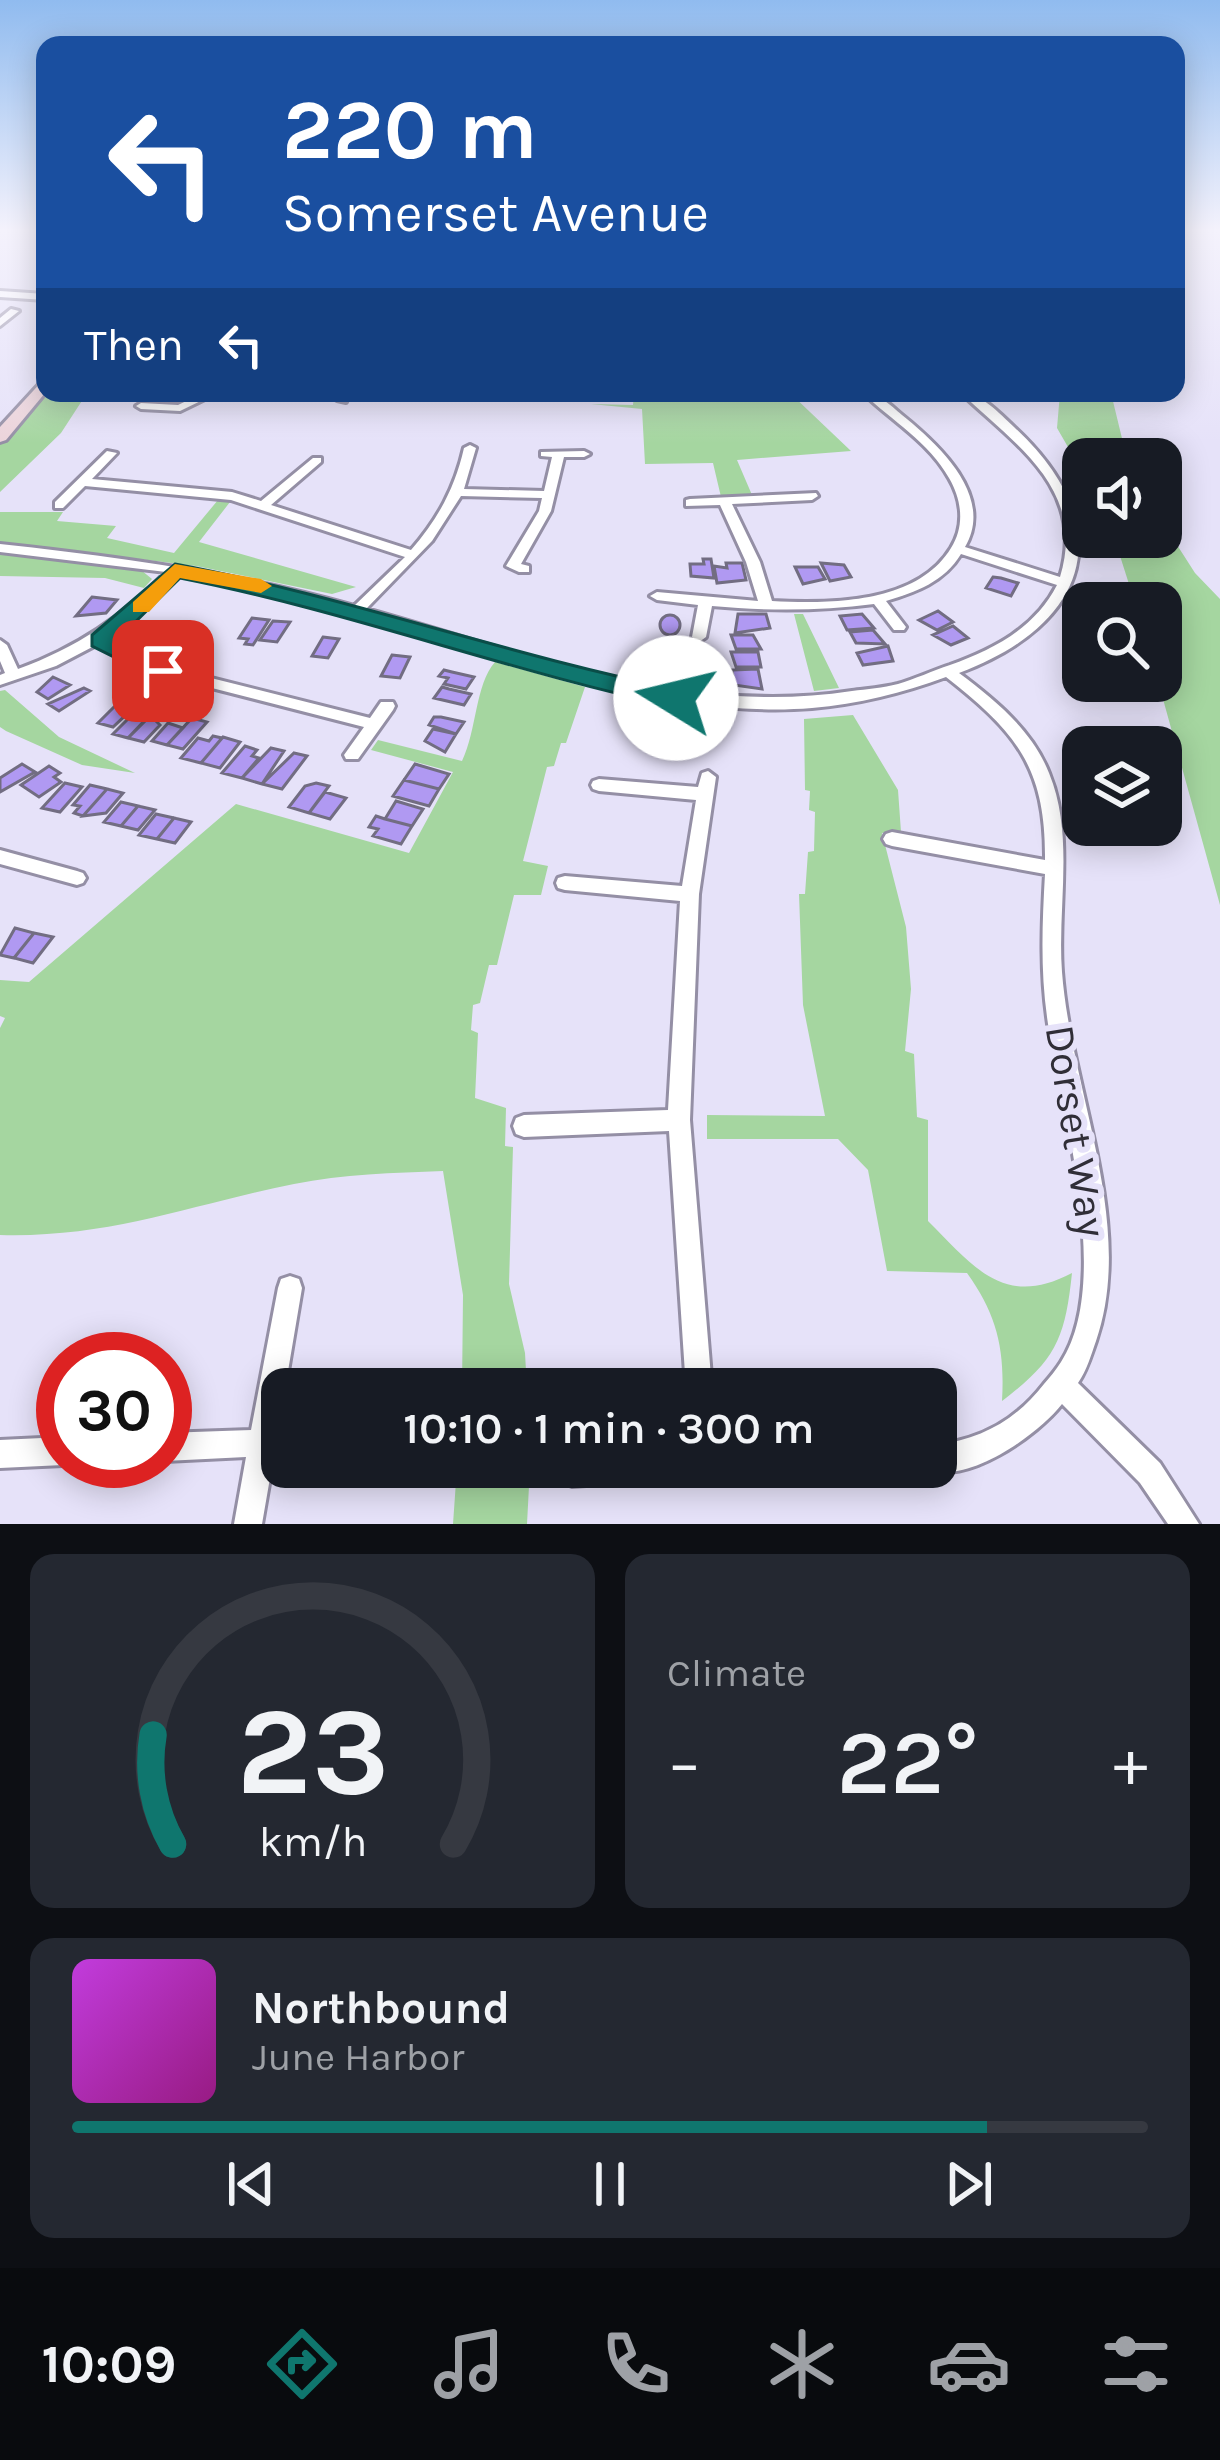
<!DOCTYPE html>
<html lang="en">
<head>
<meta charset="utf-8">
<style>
	:root { --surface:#171b24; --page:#242831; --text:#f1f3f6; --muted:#9ea1a6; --line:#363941; --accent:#0f766e }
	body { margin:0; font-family:Karla,sans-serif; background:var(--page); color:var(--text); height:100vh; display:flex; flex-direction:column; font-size:45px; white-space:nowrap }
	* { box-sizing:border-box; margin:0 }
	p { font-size:39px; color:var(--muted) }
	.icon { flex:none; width:66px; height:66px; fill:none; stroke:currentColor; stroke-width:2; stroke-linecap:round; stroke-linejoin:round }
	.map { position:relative; height:1524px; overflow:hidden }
	.panel { display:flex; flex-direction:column; gap:30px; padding:30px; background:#0d0f14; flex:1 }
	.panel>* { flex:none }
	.banner { position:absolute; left:36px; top:36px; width:1149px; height:366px; border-radius:24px; box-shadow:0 6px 30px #0003; background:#1a4fa0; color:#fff; overflow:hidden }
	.controls { position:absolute; left:1062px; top:438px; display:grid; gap:24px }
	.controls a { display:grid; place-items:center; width:120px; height:120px; border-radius:24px; background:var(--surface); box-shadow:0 6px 30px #0003; font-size:60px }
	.speed { position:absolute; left:36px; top:1332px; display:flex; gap:24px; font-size:60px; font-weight:700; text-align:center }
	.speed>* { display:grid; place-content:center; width:156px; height:156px; border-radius:50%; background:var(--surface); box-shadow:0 6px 30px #0003; line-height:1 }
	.speed .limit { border:18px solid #d22; background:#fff; color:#111 }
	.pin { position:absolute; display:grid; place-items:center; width:102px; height:102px; color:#fff; margin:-51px; border-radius:24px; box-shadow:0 6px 18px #0006 }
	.me { position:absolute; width:132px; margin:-66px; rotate:279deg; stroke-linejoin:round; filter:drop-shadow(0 0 9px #0008) }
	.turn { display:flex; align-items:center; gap:42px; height:252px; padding:0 48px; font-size:54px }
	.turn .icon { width:156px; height:156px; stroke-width:2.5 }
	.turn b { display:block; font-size:84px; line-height:102px }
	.then { display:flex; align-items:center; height:114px; padding:0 48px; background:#0003; gap:24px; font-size:45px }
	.big { font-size:90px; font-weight:600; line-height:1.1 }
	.panel .card { flex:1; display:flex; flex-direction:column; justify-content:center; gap:18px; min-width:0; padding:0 42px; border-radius:24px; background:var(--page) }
	.panel .dial { align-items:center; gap:0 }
	.dial svg { height:312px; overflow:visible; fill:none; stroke:var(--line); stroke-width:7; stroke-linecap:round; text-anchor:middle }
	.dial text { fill:var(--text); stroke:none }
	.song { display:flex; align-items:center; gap:36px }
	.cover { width:144px; height:144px; border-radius:18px; background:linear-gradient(135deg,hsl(290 70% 55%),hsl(310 70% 35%)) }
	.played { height:12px; border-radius:6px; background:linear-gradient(90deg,var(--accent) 85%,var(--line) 85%) }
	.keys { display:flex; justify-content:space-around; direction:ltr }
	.heat { display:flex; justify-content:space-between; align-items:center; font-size:66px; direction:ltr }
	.panel .tiles { flex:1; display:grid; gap:30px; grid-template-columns:1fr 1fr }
	.card:last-child { grid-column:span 2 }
	.trip { position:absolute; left:261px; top:1368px; width:696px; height:120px; border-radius:24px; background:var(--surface); box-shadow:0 6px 30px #0003; font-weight:600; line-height:120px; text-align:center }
	.dock { display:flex; height:192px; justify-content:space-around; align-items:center; background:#090b0e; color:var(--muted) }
	.dock .icon { width:84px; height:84px }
	.dock .selected { color:var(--accent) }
	.dock b { font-size:54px; color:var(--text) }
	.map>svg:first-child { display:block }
	.green { fill:#a5d6a0 }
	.building { fill:#b099f2; stroke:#726d82; stroke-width:3 }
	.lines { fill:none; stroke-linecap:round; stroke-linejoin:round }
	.street-casing { stroke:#948fa5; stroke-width:6 }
	.secondary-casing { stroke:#948fa5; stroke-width:6 }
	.street { fill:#fff; fill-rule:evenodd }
	.secondary { fill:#ecd4db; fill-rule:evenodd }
	.route { fill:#0f766e; stroke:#0a4d48; stroke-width:3 }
	.slow { fill:#f59e0b }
	.labels { text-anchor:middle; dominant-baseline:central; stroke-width:12; stroke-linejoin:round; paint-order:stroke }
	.near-street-label { font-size:42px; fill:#302e37; stroke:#e6e2f9 }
</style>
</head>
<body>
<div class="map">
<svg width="1220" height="1524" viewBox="0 0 1220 1524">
	<rect width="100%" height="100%" fill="#e6e2f9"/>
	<path class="green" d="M 49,393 L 87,393 L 61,433 L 0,492 L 0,445 Z
		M 634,393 C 654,393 674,401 692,400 C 725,399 756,393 790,393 L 851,451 L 737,460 L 752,495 L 721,497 L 713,463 L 645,464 L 642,409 L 591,404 L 633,405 Z
		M 1060,393 L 1111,393 L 1127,459 L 1083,459 L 1083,473 L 1057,428 Z
		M 218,500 L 230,502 L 199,542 L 356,587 L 332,594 L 196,566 L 0,542 L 0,512 L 63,512 L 57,521 L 116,526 L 107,538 L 174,553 Z
		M 1161,520 L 1195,573 L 1220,599 L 1220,905 L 1158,681 L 1161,603 L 1135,603 L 1114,537 L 1161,537 Z
		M 0,554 L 141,570 L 152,579 L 144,588 L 105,578 L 0,576 Z
		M 794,614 L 803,614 L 839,688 L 814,691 Z
		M 495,662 L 585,687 L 566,743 L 561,743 L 554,766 L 547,767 L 523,861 L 548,866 L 541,895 L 514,895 L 497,965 L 489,965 L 480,1003 L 473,1005 L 471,1030 L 478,1033 L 475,1098 L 506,1108 L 505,1146 L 513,1147 L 509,1284 L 525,1353 L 527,1389 L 462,1389 L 463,1295 L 443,1171 C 394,1173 343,1174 294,1184 C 189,1205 111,1238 0,1235 L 0,1028 L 5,1018 L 0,1016 L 0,980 L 29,982 L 236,804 L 409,853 L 453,772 L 371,750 L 378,740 L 462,761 C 477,730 475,685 495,662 Z
		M 5,690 L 59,737 L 135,773 L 82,765 L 6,731 L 0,727 L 0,691 Z
		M 853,715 L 898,790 L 901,832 L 882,833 L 906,927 L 911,989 L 905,1051 L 914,1054 L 917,1117 L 928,1120 L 928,1221 C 974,1267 1004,1309 1072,1273 C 1065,1339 1056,1360 1002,1401 C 1005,1349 997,1315 967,1273 L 887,1271 L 868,1170 L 838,1139 L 707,1139 L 707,1115 L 825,1116 L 803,1005 L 799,894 L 805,894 L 808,852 L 814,851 L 815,812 L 809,810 L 810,791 L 805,790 L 804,719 Z
		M 457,1467 L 530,1467 L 527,1524 L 453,1524 Z"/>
	<path class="building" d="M 703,559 L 711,559 L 714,578 L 691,576 L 690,564 L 704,564 Z
		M 726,563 L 742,563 L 746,580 L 717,583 L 714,566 L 727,568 Z
		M 821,563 L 844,565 L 851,577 L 830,581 Z
		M 795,567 L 818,567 L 825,579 L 803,584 Z
		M 993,577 L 1001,578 L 1018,583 L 1011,596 L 986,588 Z
		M 92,597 L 117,600 L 106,613 L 76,616 Z
		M 938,611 L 953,622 L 937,630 L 919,620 Z
		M 738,614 L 766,614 L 770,628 L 735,633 Z
		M 862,614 L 874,628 L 847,630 L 840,616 Z
		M660 625a10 10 0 1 1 20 0a10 10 0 1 1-20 0Z
		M 252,618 L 269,620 L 253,645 L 245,644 L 248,639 L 239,638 Z
		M 273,621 L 290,622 L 277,642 L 260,640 Z
		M 953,626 L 968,638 L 951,645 L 933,635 Z
		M 873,630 L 885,644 L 856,643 L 850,632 Z
		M 731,635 L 753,635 L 761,649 L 736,649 Z
		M 323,637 L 339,639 L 328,658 L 312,656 Z
		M 888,646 L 893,661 L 863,665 L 857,653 Z
		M 731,652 L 758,652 L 761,667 L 736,667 Z
		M 392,655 L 410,657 L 400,678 L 381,676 Z
		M 758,669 L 762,689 L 734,685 L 732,670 Z
		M 444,670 L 452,672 L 474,677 L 466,689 L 444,684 L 448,678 L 439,676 Z
		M 53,677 L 70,685 L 48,699 L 37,692 Z
		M 442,687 L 449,689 L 471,694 L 464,705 L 434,698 Z
		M 84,688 L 90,691 L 59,711 L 48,704 Z
		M 119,702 L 130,711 L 113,727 L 98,723 Z
		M 137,710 L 152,714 L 128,738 L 113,734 Z
		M 150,715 L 160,725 L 144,742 L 128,738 Z
		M 434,717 L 441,717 L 464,722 L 456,734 L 429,725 Z
		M 192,718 L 207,722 L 183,749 L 167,745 Z
		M 168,723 L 183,728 L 167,745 L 152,741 Z
		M 433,729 L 456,734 L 445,752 L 425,741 Z
		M 213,736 L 222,738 L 201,763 L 181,758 L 198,738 L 209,741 Z
		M 223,737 L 240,742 L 220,768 L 201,763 Z
		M 245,746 L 257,750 L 252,756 L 259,758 L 242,778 L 222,773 Z
		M 271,748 L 284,751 L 262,784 L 242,778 Z
		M 294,753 L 307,756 L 282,789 L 262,784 Z
		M 22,764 L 35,772 L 0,792 L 0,778 Z
		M 415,764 L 449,774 L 439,789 L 404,780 Z
		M 49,766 L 60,773 L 54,777 L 61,782 L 39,797 L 21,785 Z
		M 404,780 L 439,789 L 429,806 L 393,796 Z
		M 65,783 L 82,787 L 60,812 L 42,808 Z
		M 316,783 L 329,786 L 309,813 L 289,807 L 305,786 Z
		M 90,785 L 107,789 L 83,816 L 74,813 L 80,806 L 73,805 Z
		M 107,789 L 123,793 L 106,813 L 83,816 Z
		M 325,792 L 346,798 L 330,819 L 309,813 Z
		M 396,801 L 423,809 L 412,826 L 385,819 Z
		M 121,802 L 138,806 L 121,826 L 104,822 Z
		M 138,806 L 155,810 L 138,830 L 121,826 Z
		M 156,814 L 174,818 L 157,839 L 139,835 Z
		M 376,816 L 385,819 L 412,826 L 401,844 L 373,836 L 378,829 L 369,827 Z
		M 174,818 L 191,822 L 175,843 L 157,839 Z
		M 15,928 L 34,933 L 14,958 L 0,955 Z
		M 34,933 L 53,937 L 33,963 L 14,958 Z"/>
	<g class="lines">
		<defs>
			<path id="street" d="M 0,291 L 45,294 L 45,300 L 0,297 Z
				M 11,309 L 19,311 L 0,326 L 0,318 Z
				M 203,393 L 217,393 L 180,411 L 141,409 L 136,406 L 141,403 L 178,405 Z
				M 340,393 L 350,393 L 346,402 L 337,400 Z
				M 863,393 C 879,393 890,405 902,415 C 938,444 995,496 965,547 L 1060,577 C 1087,489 1016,445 961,393 C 981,393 999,413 1014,427 C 1121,526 1090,624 959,673 C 995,700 1032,730 1049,773 C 1075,836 1057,907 1062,972 C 1071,1091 1136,1224 1096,1341 C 1091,1355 1087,1370 1078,1383 L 1160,1463 L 1199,1524 L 1168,1524 L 1140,1483 L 1062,1404 C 1039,1434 963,1489 925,1467 L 936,1467 L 936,1445 C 982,1439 1016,1420 1044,1384 C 1050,1377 1056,1370 1061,1362 C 1112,1283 1064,1118 1049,1030 C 1040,977 1042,927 1045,874 L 892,846 L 886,844 L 883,839 L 886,834 L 892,832 L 1045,860 C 1046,767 1016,732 946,677 C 903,693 858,704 812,708 C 740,714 665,701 594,684 C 455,650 321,596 179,574 L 142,611 L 108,638 L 167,667 L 370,718 L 381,702 L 393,702 L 395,706 L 393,710 L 358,759 L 346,759 L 344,755 L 364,727 L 157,674 L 98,644 L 56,666 L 0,685 L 0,675 L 5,673 L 0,661 L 0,640 L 7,645 L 18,669 C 76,648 123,617 166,572 L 0,552 L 0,544 C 120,557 237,573 354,606 L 405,557 L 231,500 L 85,486 L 63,508 L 55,508 L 55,502 L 107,451 L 117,453 L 92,479 L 232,492 L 261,501 L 313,458 L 321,458 L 321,462 L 271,505 L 411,550 C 438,519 455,488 464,448 L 470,445 L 476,448 L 464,489 L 544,491 L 552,457 L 541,456 L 541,452 L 584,451 L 590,454 L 584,457 L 564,457 L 551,511 L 521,564 L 529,566 L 529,572 L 519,572 L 506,566 L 539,511 L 542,498 L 461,496 L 432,541 L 366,609 C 524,653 685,717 852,691 C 867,689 883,688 898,684 C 915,679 932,671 950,665 C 994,649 1035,628 1057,585 L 961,554 C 944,582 916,592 886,601 L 906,627 L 904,630 L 894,630 L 874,604 C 820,611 767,611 712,606 L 706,637 L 699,642 L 692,637 L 698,605 L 657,600 L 650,596 L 657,592 L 758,601 L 746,562 L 720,505 L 686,506 L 686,500 L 690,499 L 816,493 L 818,496 L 812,500 L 732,504 L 760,562 L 772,601 C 830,604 917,604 951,548 C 965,526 962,500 949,478 C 929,442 892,421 863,393 Z
				M 708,771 L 716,777 L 699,894 L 690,1120 L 712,1389 L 686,1389 L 669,1131 L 524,1137 L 516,1134 L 513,1126 L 516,1118 L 524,1115 L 668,1110 L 680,901 L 565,890 L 558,888 L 556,883 L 558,878 L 565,876 L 682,886 L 696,800 L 599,791 L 593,789 L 591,785 L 593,781 L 599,779 L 698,787 L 702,773 Z
				M 0,850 L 77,871 L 83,873 L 86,878 L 83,883 L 77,885 L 0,864 Z
				M 290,1276 L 299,1279 L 302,1288 L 285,1389 L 282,1389 L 282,1409 L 262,1524 L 234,1524 L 246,1457 L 165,1461 L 165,1433 L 251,1430 L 278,1288 L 281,1279 Z
				M 63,1437 L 63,1461 L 72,1461 L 63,1465 L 0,1468 L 0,1440 Z
				M 560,1467 L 657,1467 L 653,1477 L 643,1481 L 572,1486 L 562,1482 L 558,1472 Z"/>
			<path id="secondary" d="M 45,378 L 45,393 L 6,440 L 0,442 L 0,427 Z"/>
		</defs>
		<use href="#street" class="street-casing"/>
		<use href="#secondary" class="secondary-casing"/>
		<use href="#street" class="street"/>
		<use href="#secondary" class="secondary"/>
	</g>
	<linearGradient id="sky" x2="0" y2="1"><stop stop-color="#90bbef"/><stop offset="0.52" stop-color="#f4f2fc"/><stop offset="1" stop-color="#f4f2fc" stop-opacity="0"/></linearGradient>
	<rect width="1220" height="443" fill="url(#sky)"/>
	<path class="route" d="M 175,564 C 345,596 507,655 676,689 L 689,698 L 676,707 C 508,671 348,611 180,578 L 118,639 L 171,665 L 171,677 L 154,677 L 92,646 L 92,635 Z"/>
	<path class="slow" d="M 175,564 L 261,579 L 272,586 L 261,593 L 180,578 L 149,612 L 133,612 L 133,602 Z"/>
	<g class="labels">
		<g class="near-street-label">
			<text transform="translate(1076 1131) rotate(81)">Dorset Way</text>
		</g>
	</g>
</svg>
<div class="controls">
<a><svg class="icon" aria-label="sound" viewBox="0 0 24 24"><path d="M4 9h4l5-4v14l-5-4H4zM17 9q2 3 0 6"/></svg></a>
<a><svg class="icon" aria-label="search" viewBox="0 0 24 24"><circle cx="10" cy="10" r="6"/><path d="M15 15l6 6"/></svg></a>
<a><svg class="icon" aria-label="layers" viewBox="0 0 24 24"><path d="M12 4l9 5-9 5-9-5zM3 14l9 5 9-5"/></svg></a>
</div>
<div class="speed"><div class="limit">30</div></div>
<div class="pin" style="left:163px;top:671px;background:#d93025"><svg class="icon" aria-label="arrive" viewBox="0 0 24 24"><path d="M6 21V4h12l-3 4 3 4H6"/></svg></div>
<svg class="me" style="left:676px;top:698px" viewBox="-20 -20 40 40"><circle r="19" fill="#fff"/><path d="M0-13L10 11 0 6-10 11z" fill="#0f766e"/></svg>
<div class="trip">10:10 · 1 min · 300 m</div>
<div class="banner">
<div class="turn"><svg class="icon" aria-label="left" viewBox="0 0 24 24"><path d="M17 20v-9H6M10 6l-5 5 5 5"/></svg><div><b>220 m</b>Somerset Avenue</div></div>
<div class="then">Then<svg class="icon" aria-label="left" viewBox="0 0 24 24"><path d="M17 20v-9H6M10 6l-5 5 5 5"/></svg></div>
</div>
</div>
<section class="panel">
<div class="tiles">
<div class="card dial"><svg viewBox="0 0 100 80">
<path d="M14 69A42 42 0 1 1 86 69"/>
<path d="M14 69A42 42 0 0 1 9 41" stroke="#0f766e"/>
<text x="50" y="56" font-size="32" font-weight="700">23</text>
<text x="50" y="72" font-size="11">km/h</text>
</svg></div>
<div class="card"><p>Climate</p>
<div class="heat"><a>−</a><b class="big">22°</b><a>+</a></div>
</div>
<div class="card">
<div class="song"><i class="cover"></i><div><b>Northbound</b><p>June Harbor</p></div></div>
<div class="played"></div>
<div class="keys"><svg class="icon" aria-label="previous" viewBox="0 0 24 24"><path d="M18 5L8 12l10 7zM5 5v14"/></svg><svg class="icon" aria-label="pause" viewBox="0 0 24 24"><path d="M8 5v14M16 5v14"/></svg><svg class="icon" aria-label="next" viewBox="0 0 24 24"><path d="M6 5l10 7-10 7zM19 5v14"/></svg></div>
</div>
</div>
</section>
<nav class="dock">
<b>10:09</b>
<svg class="icon selected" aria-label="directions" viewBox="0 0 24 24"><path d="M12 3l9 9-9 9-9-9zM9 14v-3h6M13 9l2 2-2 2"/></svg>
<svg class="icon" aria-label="music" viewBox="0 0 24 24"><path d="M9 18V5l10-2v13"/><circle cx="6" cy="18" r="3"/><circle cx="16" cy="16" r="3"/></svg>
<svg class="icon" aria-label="phone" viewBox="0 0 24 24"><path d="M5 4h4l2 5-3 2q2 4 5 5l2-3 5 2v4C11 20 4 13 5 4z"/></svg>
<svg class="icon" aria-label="climate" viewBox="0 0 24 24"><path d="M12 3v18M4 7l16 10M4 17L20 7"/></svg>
<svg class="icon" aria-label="car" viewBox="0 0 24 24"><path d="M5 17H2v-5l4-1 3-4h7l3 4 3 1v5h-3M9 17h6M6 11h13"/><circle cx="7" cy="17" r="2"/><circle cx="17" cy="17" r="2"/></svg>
<svg class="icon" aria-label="filters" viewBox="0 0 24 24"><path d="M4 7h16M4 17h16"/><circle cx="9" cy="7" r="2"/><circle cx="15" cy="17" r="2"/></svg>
</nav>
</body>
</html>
